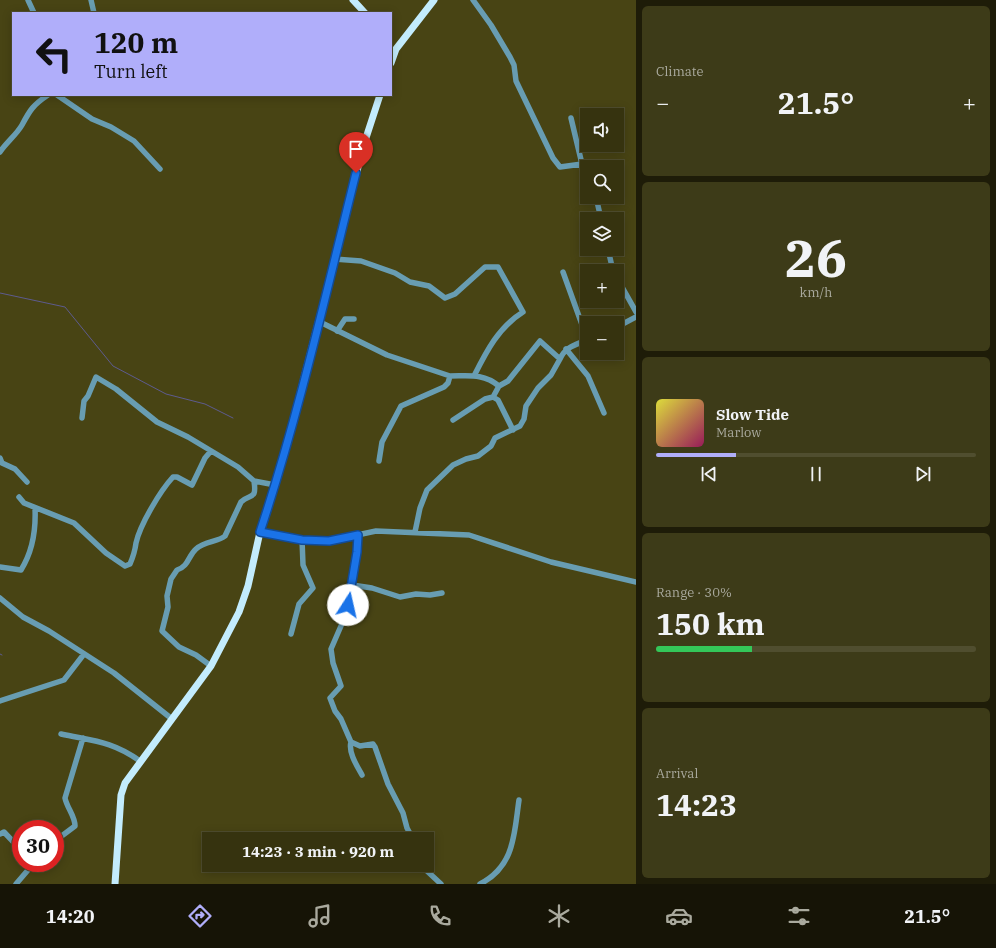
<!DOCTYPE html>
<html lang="en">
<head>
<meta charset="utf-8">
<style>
	:root { --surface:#36330f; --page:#3d3b18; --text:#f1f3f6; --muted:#aaaa9e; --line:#504e2f; --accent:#b0aefa }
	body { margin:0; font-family:"IBM Plex Serif",serif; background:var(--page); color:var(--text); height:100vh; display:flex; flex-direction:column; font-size:15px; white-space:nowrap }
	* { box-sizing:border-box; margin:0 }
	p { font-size:13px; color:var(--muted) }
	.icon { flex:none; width:22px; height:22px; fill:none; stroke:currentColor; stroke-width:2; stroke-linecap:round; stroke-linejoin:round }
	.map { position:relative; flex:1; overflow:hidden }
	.panel { display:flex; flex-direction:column; gap:6px; padding:6px; background:#1e1c08; width:360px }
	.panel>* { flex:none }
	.hud { position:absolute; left:12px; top:12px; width:380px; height:84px; border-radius:0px; box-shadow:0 2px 10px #0003,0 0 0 1px var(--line); background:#b0aefa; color:#111; overflow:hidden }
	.tools { position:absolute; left:580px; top:108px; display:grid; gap:8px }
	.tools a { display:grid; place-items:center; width:44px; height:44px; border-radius:0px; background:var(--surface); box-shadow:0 2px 10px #0003,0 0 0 1px var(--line); font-size:20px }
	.speed { position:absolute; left:12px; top:820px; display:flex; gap:8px; font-size:20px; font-weight:700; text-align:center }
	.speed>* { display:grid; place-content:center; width:52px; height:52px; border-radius:50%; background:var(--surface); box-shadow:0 2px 10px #0003,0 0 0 1px var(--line); line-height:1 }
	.speed .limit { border:6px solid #d22; background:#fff; color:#111 }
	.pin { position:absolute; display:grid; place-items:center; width:34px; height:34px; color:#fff; margin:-41px -17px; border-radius:50% 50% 50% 0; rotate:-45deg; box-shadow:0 0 4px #0007 }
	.pin .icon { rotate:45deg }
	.me { position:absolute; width:44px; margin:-22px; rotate:10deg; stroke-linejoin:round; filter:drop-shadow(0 0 3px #0008) }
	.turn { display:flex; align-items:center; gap:14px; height:84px; padding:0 16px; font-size:18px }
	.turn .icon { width:52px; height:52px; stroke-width:2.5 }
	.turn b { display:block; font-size:28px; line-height:34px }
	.big { font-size:30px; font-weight:700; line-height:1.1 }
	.panel .widget { flex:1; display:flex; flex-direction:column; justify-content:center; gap:6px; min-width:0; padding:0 14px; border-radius:6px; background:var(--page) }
	.panel .dial { align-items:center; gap:0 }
	.dial b { font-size:52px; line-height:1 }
	.song { display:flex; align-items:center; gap:12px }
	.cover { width:48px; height:48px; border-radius:6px; background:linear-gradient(135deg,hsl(60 70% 55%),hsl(330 70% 35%)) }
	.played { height:4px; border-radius:2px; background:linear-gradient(90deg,var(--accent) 25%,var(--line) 25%) }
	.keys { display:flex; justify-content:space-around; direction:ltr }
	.heat { display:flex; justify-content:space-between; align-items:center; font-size:22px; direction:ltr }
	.charge { height:6px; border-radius:3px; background:linear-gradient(90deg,#34c759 30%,var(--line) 0) }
	.trip { position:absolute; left:202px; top:832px; width:232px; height:40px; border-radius:0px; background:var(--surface); box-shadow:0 2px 10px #0003,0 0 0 1px var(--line); font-weight:700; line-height:40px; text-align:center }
	.menu { display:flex; height:64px; justify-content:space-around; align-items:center; background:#161406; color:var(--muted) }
	.menu .icon { width:28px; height:28px }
	.menu .current { color:var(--accent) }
	.menu b { font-size:18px; color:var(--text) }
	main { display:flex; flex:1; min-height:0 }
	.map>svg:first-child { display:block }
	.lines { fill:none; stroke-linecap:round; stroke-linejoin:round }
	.stream { stroke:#5d5b8f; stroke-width:1 }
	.minor { stroke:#689db2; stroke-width:5.5 }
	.major { stroke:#c3ecfd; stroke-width:7 }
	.route-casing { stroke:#114b97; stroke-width:10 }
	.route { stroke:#1a73e8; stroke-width:7 }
</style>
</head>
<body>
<main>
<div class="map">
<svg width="636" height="884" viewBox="0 0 636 884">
	<rect width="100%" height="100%" fill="#484414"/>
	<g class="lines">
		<path class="stream" d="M 0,293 L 65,307 L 113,366 L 166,394 L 205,404 L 233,418
			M 0,654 L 2,655"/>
		<path class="minor" d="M 28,0 L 34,13
			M 91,0 L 94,13
			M 473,0 L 491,25 L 510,57 L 514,65 L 516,81 L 553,158 L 560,167 L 582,164
			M 57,95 L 92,119 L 111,127 L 134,141 L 160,169
			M 571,118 L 582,164 L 587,174
			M 0,152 C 6,143 17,134 22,125 C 30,110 33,105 48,95
			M 596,197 L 601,219
			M 608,249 L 613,271
			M 334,259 L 361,261 L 395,273 L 410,282 L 429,286 L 445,298 L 455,294 L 485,267 L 498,267 L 523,312 C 499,327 487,350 474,376
			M 563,272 L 585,333 L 586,341
			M 617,278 L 636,312
			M 318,321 L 387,355 L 450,376 L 448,383 L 444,387 L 401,406 L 382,442 L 379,461
			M 617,327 L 636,317
			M 337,331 L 345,319 L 354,319
			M 566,349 L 588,376 L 604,413
			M 450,376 C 469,376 483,373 499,386 L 508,381 L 540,341 L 560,359 C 565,347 575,345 587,340
			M 493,397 L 499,386
			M 82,418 L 84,401 L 88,396 L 96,377 L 116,389 L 157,422 L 188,437 L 238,467 L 254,481 L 275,485
			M 453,420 L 485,399 L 493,397 L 498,400 L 513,430
			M 0,458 L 2,463 L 15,469 L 27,482
			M 19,497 L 24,503 L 74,523 L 106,553 L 125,566 L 130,564 C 133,557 135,551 136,543 C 140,525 160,491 173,477 L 177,477 L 192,485 L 205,458 L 211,451
			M 260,532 L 302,539 L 329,541 L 376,531 L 469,535 L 551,562 L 636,582
			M 415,532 L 420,508 L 427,490 L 453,465 L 466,459 L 478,456 L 491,446 L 495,438 L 520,426 L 524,419 L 526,406 L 538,388 L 551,375 L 560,359
			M 358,535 L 357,552 L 348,605 L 344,619 L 331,649 L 333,663 L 341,686 L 330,698 L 335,711 L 341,719 L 351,742 L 360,746 L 373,744 L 375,747 L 388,784 L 403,813 L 407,828 L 413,839
			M 0,567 L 21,570 C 33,551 36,530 35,508
			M 352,585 L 372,588 L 400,597 L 416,594 L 430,595 L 442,593
			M 0,598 L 23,617 L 49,631 L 114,673 L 172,719
			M 291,634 L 299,604 L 313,588 L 303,565 L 302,539
			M 211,666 L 196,655 L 179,647 L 162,631 L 168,607 L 167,596 L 171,579 L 177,570 C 189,566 188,556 196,549 C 205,541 218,542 225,536 L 241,502 C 250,493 257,501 254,481
			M 0,701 L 64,680 L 84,654
			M 61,734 C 93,741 112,741 140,761
			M 351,742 C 348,752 357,766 362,775
			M 0,834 L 4,832 L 21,850
			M 55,841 L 75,826 C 75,816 67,808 65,798 L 83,738
			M 425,865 L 427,871 L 441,884
			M 16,884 L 34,863
			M 480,884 C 515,866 514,834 519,800"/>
		<path class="major" d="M 353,0 L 365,13
			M 391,63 L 396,49 L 434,0
			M 115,884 L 121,795 L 125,783 L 211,666 L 239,612 L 248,586 L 260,532 L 275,485 L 293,421 L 364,144 L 380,95"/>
	</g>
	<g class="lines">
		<defs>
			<path id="route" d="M 348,605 L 357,552 L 358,535 L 329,541 L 302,540 L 260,532 C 299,414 326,293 356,173"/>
		</defs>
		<use href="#route" class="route-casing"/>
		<use href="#route" class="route"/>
	</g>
</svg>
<div class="tools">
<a><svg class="icon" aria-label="sound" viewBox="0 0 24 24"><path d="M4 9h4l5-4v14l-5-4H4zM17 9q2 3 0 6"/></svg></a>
<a><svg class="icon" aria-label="search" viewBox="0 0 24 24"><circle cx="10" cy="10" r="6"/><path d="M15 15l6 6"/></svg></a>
<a><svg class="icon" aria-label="layers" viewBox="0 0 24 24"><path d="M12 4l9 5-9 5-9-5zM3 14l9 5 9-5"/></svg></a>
<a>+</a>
<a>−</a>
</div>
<div class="speed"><div class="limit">30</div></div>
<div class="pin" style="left:356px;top:173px;background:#d93025"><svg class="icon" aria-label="arrive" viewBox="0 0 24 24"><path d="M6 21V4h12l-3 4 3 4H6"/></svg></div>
<svg class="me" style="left:348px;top:605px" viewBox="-20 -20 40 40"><circle r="19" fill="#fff"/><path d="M0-13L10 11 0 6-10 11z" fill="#1a73e8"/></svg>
<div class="trip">14:23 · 3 min · 920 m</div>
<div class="hud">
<div class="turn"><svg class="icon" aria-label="left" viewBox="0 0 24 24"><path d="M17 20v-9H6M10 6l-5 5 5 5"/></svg><div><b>120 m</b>Turn left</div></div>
</div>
</div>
<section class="panel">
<div class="widget"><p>Climate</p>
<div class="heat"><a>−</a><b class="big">21.5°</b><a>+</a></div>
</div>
<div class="widget dial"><b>26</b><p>km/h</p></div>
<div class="widget">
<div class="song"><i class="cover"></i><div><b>Slow Tide</b><p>Marlow</p></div></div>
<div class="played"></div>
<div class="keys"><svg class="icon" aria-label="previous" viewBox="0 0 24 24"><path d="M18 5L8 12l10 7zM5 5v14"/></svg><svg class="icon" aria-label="pause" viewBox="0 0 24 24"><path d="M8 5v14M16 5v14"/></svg><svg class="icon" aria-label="next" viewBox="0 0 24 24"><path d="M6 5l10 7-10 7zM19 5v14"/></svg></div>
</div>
<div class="widget"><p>Range · 30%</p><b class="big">150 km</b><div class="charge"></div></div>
<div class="widget"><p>Arrival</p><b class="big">14:23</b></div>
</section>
</main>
<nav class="menu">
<b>14:20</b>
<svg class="icon current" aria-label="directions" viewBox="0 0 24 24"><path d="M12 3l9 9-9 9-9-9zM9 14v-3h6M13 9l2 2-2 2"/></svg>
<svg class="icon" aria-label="music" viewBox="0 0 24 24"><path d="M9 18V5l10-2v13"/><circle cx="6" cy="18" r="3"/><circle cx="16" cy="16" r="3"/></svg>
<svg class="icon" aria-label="phone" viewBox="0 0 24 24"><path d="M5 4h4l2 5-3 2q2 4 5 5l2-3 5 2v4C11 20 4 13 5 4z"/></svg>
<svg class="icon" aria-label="climate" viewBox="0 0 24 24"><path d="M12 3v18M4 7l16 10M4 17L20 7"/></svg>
<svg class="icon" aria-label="car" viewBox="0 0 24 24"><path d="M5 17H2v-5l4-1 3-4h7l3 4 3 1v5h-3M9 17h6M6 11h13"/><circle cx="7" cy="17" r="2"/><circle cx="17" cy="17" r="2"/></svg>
<svg class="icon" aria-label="filters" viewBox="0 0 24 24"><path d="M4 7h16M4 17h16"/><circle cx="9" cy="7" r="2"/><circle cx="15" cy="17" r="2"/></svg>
<b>21.5°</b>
</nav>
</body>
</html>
